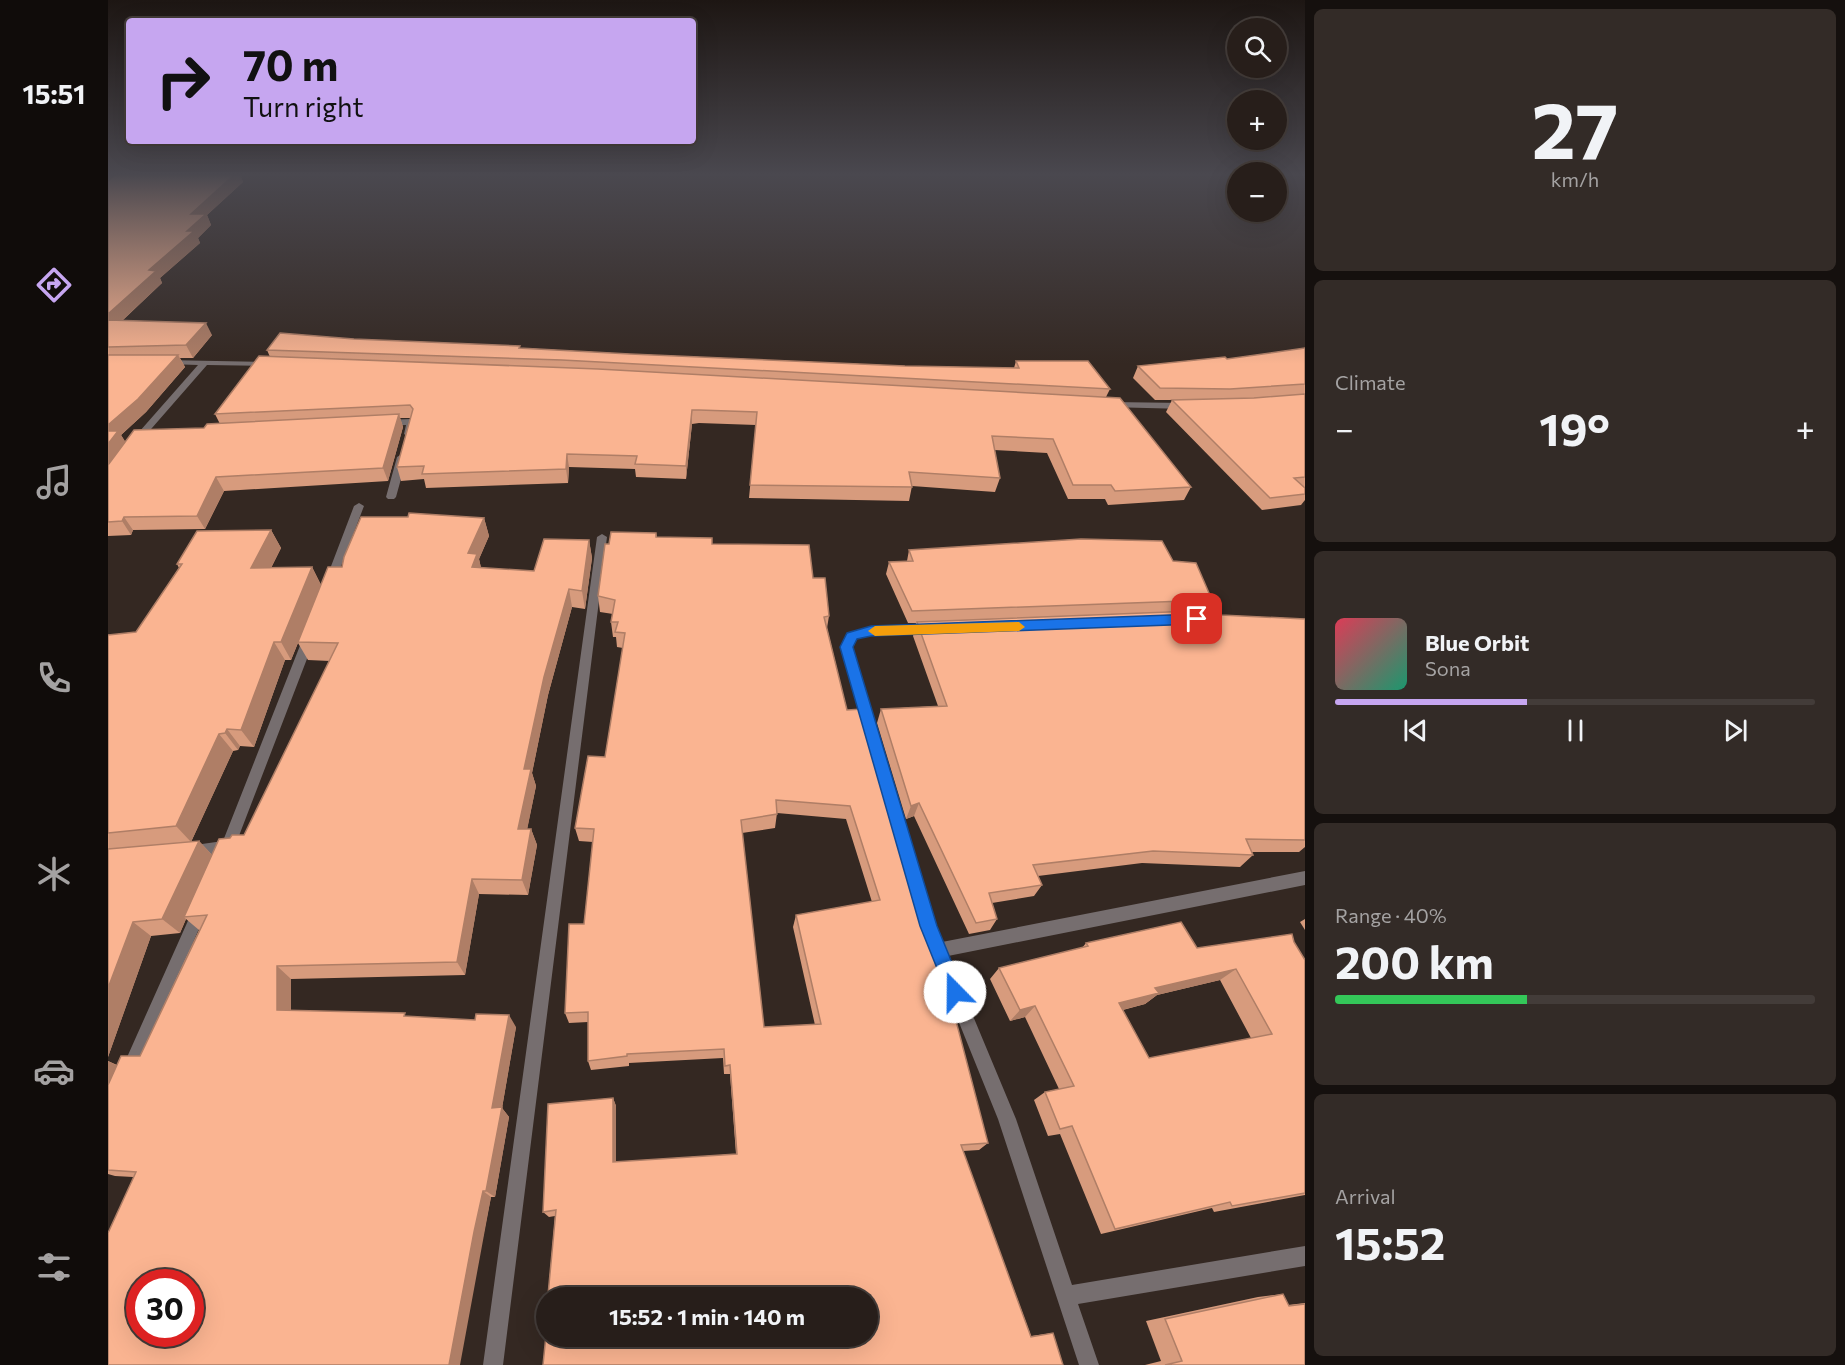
<!DOCTYPE html>
<html lang="en">
<head>
<meta charset="utf-8">
<style>
	:root { --surface:#271e1a; --page:#332b27; --text:#f1f3f6; --muted:#a4a2a2; --line:#433c39; --accent:#c6a6f0 }
	body { margin:0; font-family:Commissioner,sans-serif; background:var(--page); color:var(--text); height:100vh; display:flex; flex-direction:column; font-size:22px; white-space:nowrap }
	* { box-sizing:border-box; margin:0 }
	p { font-size:20px; color:var(--muted) }
	.icon { flex:none; width:33px; height:33px; fill:none; stroke:currentColor; stroke-width:2; stroke-linecap:round; stroke-linejoin:round }
	.map { position:relative; flex:1; overflow:hidden }
	.panel { display:flex; flex-direction:column; gap:9px; padding:9px; background:#15100e; width:540px }
	.panel>* { flex:none }
	.banner { position:absolute; left:18px; top:18px; width:570px; height:126px; border-radius:6px; box-shadow:0 6px 24px #0002,0 0 0 2px var(--line); background:#c6a6f0; color:#111; overflow:hidden }
	.buttons { position:absolute; left:1119px; top:18px; display:grid; gap:12px }
	.buttons a { display:grid; place-items:center; width:60px; height:60px; border-radius:50%; background:var(--surface); box-shadow:0 6px 24px #0002,0 0 0 2px var(--line); font-size:30px }
	.speed { position:absolute; left:18px; top:1269px; display:flex; gap:12px; font-size:30px; font-weight:700; text-align:center }
	.speed>* { display:grid; place-content:center; width:78px; height:78px; border-radius:50%; background:var(--surface); box-shadow:0 6px 24px #0002,0 0 0 2px var(--line); line-height:1 }
	.speed .limit { border:9px solid #d22; background:#fff; color:#111 }
	.pin { position:absolute; display:grid; place-items:center; width:51px; height:51px; color:#fff; margin:-26px; border-radius:12px; box-shadow:0 3px 9px #0006 }
	.me { position:absolute; width:66px; margin:-33px; rotate:338deg; stroke-linejoin:round; filter:drop-shadow(0 0 4px #0008) }
	.turn { display:flex; align-items:center; gap:21px; height:126px; padding:0 18px; font-size:27px }
	.turn .icon { width:78px; height:78px; stroke-width:2.5 }
	.turn b { display:block; font-size:42px; line-height:51px }
	.big { font-size:45px; font-weight:700; line-height:1.1 }
	.panel .tile { flex:1; display:flex; flex-direction:column; justify-content:center; gap:9px; min-width:0; padding:0 21px; border-radius:9px; background:var(--page) }
	.panel .dial { align-items:center; gap:0 }
	.dial b { font-size:78px; line-height:1 }
	.song { display:flex; align-items:center; gap:18px }
	.cover { width:72px; height:72px; border-radius:9px; background:linear-gradient(135deg,hsl(350 70% 55%),hsl(160 70% 35%)) }
	.played { height:6px; border-radius:3px; background:linear-gradient(90deg,var(--accent) 40%,var(--line) 40%) }
	.keys { display:flex; justify-content:space-around; direction:ltr }
	.heat { display:flex; justify-content:space-between; align-items:center; font-size:33px; direction:ltr }
	.charge { height:9px; border-radius:4px; background:linear-gradient(90deg,#34c759 40%,var(--line) 0) }
	.trip { position:absolute; left:428px; top:1287px; width:342px; height:60px; border-radius:30px; background:var(--surface); box-shadow:0 6px 24px #0002,0 0 0 2px var(--line); font-weight:700; line-height:60px; text-align:center }
	main { display:flex; flex:1; min-height:0 }
	.dock { display:flex; flex-direction:column; width:108px; justify-content:space-around; align-items:center; background:#100c0a; color:var(--muted) }
	.dock .icon { width:42px; height:42px }
	.dock .on { color:var(--accent) }
	.dock b { font-size:27px; color:var(--text) }
	.map>svg:first-child { display:block }
	.lines { fill:none; stroke-linecap:round; stroke-linejoin:round }
	.minor { fill:#766e6f; fill-rule:evenodd }
	.wall { fill:#d79b7d; fill-rule:evenodd }
	.shaded-wall { fill:#af7e66 }
	.building { fill:#fab491; stroke:#af7e66; stroke-width:1.5; fill-rule:evenodd }
	.route { fill:#1a73e8; stroke:#114b97; stroke-width:1.5 }
	.slow { fill:#f59e0b }
</style>
</head>
<body>
<main>
<nav class="dock">
<b>15:51</b>
<svg class="icon on" aria-label="directions" viewBox="0 0 24 24"><path d="M12 3l9 9-9 9-9-9zM9 14v-3h6M13 9l2 2-2 2"/></svg>
<svg class="icon" aria-label="music" viewBox="0 0 24 24"><path d="M9 18V5l10-2v13"/><circle cx="6" cy="18" r="3"/><circle cx="16" cy="16" r="3"/></svg>
<svg class="icon" aria-label="phone" viewBox="0 0 24 24"><path d="M5 4h4l2 5-3 2q2 4 5 5l2-3 5 2v4C11 20 4 13 5 4z"/></svg>
<svg class="icon" aria-label="climate" viewBox="0 0 24 24"><path d="M12 3v18M4 7l16 10M4 17L20 7"/></svg>
<svg class="icon" aria-label="car" viewBox="0 0 24 24"><path d="M5 17H2v-5l4-1 3-4h7l3 4 3 1v5h-3M9 17h6M6 11h13"/><circle cx="7" cy="17" r="2"/><circle cx="17" cy="17" r="2"/></svg>
<svg class="icon" aria-label="filters" viewBox="0 0 24 24"><path d="M4 7h16M4 17h16"/><circle cx="9" cy="7" r="2"/><circle cx="15" cy="17" r="2"/></svg>
</nav>
<div class="map">
<svg width="1197" height="1365" viewBox="0 0 1197 1365">
	<rect width="100%" height="100%" fill="#342822"/>
	<g class="lines">
		<path class="minor" d="M 55,360 L 161,362 L 165,364 L 161,366 L 99,365 L 30,444 L 24,444 L 24,440 L 90,365 L 58,364 L 55,364 Z
			M 1002,402 L 1078,403 L 1082,406 L 1078,409 L 999,407 L 999,403 Z
			M 303,419 L 307,422 L 304,434 L 300,437 L 296,434 L 298,425 L 277,426 L 273,423 L 277,420 Z
			M 294,454 L 299,457 L 288,497 L 286,499 L 280,499 L 278,497 L 289,457 Z
			M 251,503 L 256,506 L 227,582 L 226,585 L 218,585 L 217,582 L 246,506 Z
			M 494,534 L 499,537 L 395,1365 L 375,1365 L 489,537 Z
			M 820,625 L 826,629 L 824,632 L 763,635 L 748,639 L 744,647 L 828,926 L 834,942 L 1197,871 L 1197,885 L 840,956 L 908,1119 L 964,1285 L 1197,1246 L 1197,1266 L 970,1304 L 991,1365 L 971,1365 L 890,1119 L 812,926 L 732,647 L 740,633 L 763,627 Z
			M 201,634 L 207,638 L 124,854 L 119,856 C 107,851 93,859 80,854 L 78,850 L 80,846 L 115,841 L 195,638 Z
			M 92,903 L 97,905 L 99,910 L 28,1076 L 22,1078 L 16,1076 L 14,1070 L 16,1064 L 87,905 Z"/>
	</g>
	<path class="wall" d="M 0,173 L 136,173 L 133,177 L 135,182 L 99,215 L 103,225 L 90,238 L 92,243 L 52,278 L 54,283 L 14,321 L 104,335 L 85,358 L 72,358 L 77,367 L 38,412 L 13,435 L 17,442 L 96,428 L 112,424 L 107,414 L 162,357 L 159,350 L 246,339 L 522,354 L 797,366 L 906,368 L 908,361 L 1002,389 L 998,397 L 1083,487 L 1076,500 L 1000,505 L 997,499 L 960,499 L 939,453 L 886,450 L 892,478 L 887,492 L 804,486 L 801,501 L 641,498 L 648,425 L 591,423 L 584,424 L 578,479 L 528,477 L 527,469 L 461,467 L 460,483 L 318,488 L 316,479 L 293,481 L 289,467 L 303,418 L 292,418 L 295,427 L 280,481 L 116,491 L 97,529 L 25,530 L 23,535 L 0,536 Z
		M 1197,348 L 1197,500 L 1193,505 L 1154,510 L 1058,412 L 1064,400 L 1047,400 L 1025,378 L 1030,366 L 1119,359 Z
		M 376,518 L 381,536 L 371,559 L 373,568 L 426,571 L 481,540 L 484,558 L 477,609 L 464,607 L 440,695 L 424,773 L 428,786 L 419,829 L 423,829 L 429,845 L 420,895 L 371,894 L 357,975 L 183,979 L 183,1010 L 300,1016 L 408,1027 L 394,1108 L 401,1117 L 387,1197 L 383,1197 L 375,1237 L 25,1177 L 7,1176 L 0,1174 L 0,1061 L 9,1065 L 32,1056 L 91,930 L 78,919 L 72,933 L 43,936 L 0,1057 L 0,635 L 28,632 L 71,568 L 69,564 L 163,530 L 173,548 L 163,568 L 204,567 L 213,585 L 234,567 ZM 190,643 L 200,660 L 222,661 L 136,835 L 122,838 L 104,855 L 91,841 L 83,842 L 125,751 L 130,750 L 132,746 L 146,747 L 177,660 L 183,660 Z
		M 548,533 L 549,537 L 604,544 L 705,578 L 721,616 L 719,628 L 739,710 L 785,812 L 784,816 L 880,1143 L 871,1150 L 855,1151 L 923,1336 L 945,1333 L 955,1365 L 440,1295 L 447,1216 L 441,1217 L 435,1212 L 505,1098 L 508,1106 L 508,1162 L 628,1154 L 622,1074 L 616,1074 L 615,1058 L 521,1063 L 521,1066 L 483,1070 L 480,1061 L 480,1022 L 461,1023 L 457,1013 L 476,924 L 485,842 L 471,841 L 467,828 L 497,757 L 515,648 L 509,647 L 508,637 L 505,637 L 503,622 L 505,614 L 492,612 L 490,596 L 501,544 ZM 669,813 L 738,819 L 764,902 L 688,915 L 685,927 L 707,1025 L 656,1027 L 634,833 L 667,828 Z
		M 801,550 L 1065,561 L 1104,600 L 1097,611 L 1113,615 L 1197,619 L 1197,847 L 1191,852 L 1144,852 L 1145,855 L 1132,867 L 1034,863 L 930,876 L 934,885 L 926,896 L 884,903 L 889,919 L 882,930 L 861,934 L 806,816 L 798,819 L 769,723 L 773,709 L 830,706 L 805,636 L 808,623 L 800,623 L 778,574 L 781,562 L 799,561 Z
		M 1197,919 L 1197,930 L 1192,922 Z
		M 1186,942 L 1197,960 L 1197,1195 L 1106,1212 L 1104,1208 L 993,1234 L 952,1134 L 940,1136 L 926,1100 L 937,1092 L 951,1089 L 917,1017 L 902,1021 L 882,979 L 891,968 L 974,948 L 978,943 L 1089,948 ZM 1112,980 L 1143,1038 L 1041,1058 L 1015,1010 L 1037,1004 L 1049,995 Z
		M 1175,1294 L 1180,1305 L 1197,1303 L 1197,1365 L 1037,1365 L 1053,1361 L 1038,1321 L 1150,1297 Z"/>
	<path class="shaded-wall" d="M 0,173 L 12,173 L 0,186 Z
		M 126,173 L 136,173 L 133,177 L 135,182 L 99,215 L 103,225 L 90,238 L 92,243 L 52,278 L 54,283 L 7,327 L 0,326 L 0,314 L 79,231 L 83,214 Z
		M 98,323 L 104,335 L 85,358 L 78,345 Z
		M 70,355 L 77,367 L 38,412 L 13,435 L 19,444 L 0,469 L 0,425 Z
		M 584,410 L 584,424 L 578,479 L 578,466 Z
		M 291,414 L 295,427 L 280,481 L 275,468 Z
		M 459,454 L 461,467 L 460,483 L 458,469 Z
		M 108,477 L 116,491 L 97,529 L 89,516 Z
		M 16,517 L 25,530 L 23,535 L 14,521 Z
		M 376,518 L 381,536 L 371,559 L 374,572 L 369,585 L 360,553 Z
		M 163,530 L 173,548 L 154,586 L 143,568 Z
		M 481,540 L 484,558 L 477,609 L 474,591 Z
		M 204,567 L 213,585 L 183,660 L 173,642 Z
		M 461,589 L 464,607 L 440,695 L 424,773 L 428,786 L 416,845 L 410,829 L 416,769 L 436,677 Z
		M 166,642 L 177,660 L 146,747 L 133,730 Z
		M 119,729 L 132,746 L 130,750 L 117,733 Z
		M 111,734 L 125,751 L 83,842 L 68,826 Z
		M 811,803 L 806,816 L 798,819 L 803,806 Z
		M 423,829 L 429,845 L 420,895 L 414,880 Z
		M 91,841 L 106,857 L 76,917 L 78,919 L 72,933 L 54,919 Z
		M 364,879 L 371,894 L 357,975 L 349,962 Z
		M 25,922 L 43,936 L 0,1057 L 0,988 Z
		M 169,966 L 183,979 L 183,1022 L 169,1010 Z
		M 1128,969 L 1112,980 L 1049,995 L 1037,1004 L 998,1014 L 1011,1003 L 1047,988 Z
		M 927,1006 L 917,1017 L 902,1021 L 912,1010 Z
		M 401,1015 L 408,1027 L 394,1108 L 401,1117 L 387,1197 L 378,1191 L 384,1108 Z
		M 0,1061 L 12,1067 L 0,1094 Z
		M 505,1098 L 508,1106 L 508,1168 L 505,1162 Z
		M 375,1191 L 383,1197 L 352,1365 L 341,1365 L 366,1232 Z"/>
	<path class="building" d="M 9,173 L 128,173 L 83,214 L 98,214 L 79,231 L 86,231 L 41,270 L 48,271 L 0,314 L 0,181 Z
		M 0,320 L 98,323 L 78,345 L 0,347 Z
		M 172,333 L 246,339 L 412,346 L 411,348 L 522,354 L 797,366 L 911,368 L 908,361 L 980,361 L 1002,389 L 454,360 L 159,350 Z
		M 1197,348 L 1197,384 L 1122,389 L 1052,388 L 1030,366 L 1117,357 L 1119,359 Z
		M 0,355 L 70,355 L 30,399 L 0,425 Z
		M 151,356 L 490,369 L 1012,398 L 1083,487 L 1007,491 L 1003,485 L 965,485 L 945,439 L 884,436 L 892,478 L 801,472 L 804,487 L 642,485 L 649,412 L 591,410 L 584,410 L 578,466 L 527,464 L 529,456 L 459,454 L 458,469 L 314,474 L 316,466 L 289,467 L 305,409 L 302,405 L 107,414 Z
		M 1197,394 L 1197,477 L 1186,478 L 1197,488 L 1197,494 L 1162,498 L 1064,400 L 1146,398 Z
		M 291,414 L 275,468 L 108,477 L 89,516 L 16,517 L 14,521 L 0,522 L 0,465 L 26,430 L 96,428 L 99,424 Z
		M 0,431 L 10,431 L 0,444 Z
		M 301,513 L 376,518 L 360,553 L 369,554 L 364,567 L 426,571 L 436,539 L 481,540 L 474,591 L 461,589 L 436,677 L 416,769 L 423,769 L 410,829 L 423,829 L 414,880 L 364,879 L 349,962 L 169,966 L 169,1010 L 297,1013 L 296,1016 L 367,1020 L 368,1014 L 401,1015 L 384,1108 L 394,1107 L 378,1191 L 375,1191 L 366,1232 L 341,1365 L 0,1365 L 0,1233 L 28,1172 L 0,1170 L 0,1085 L 13,1056 L 32,1056 L 99,915 L 76,917 L 111,839 L 122,838 L 124,835 L 136,835 L 230,643 L 190,642 L 220,567 L 234,567 L 236,557 L 253,517 L 300,517 ZM 32,1282 L 82,1282 L 82,1334 L 32,1334 Z
		M 163,530 L 143,568 L 204,567 L 173,642 L 166,642 L 133,730 L 119,729 L 117,733 L 111,734 L 68,826 L 0,833 L 0,635 L 28,632 L 74,564 L 69,564 L 89,531 Z
		M 503,532 L 548,533 L 548,537 L 604,538 L 604,544 L 701,545 L 705,578 L 717,578 L 721,616 L 716,617 L 739,710 L 755,709 L 785,812 L 783,813 L 831,956 L 880,1143 L 853,1145 L 923,1337 L 945,1333 L 955,1365 L 435,1365 L 438,1335 L 438,1336 L 759,1336 L 759,1298 L 442,1298 L 442,1295 L 440,1295 L 448,1210 L 435,1212 L 440,1104 L 505,1098 L 505,1162 L 629,1154 L 622,1065 L 617,1066 L 616,1049 L 519,1054 L 519,1056 L 480,1061 L 480,1012 L 457,1013 L 461,924 L 476,924 L 486,829 L 467,828 L 480,756 L 497,757 L 517,633 L 507,632 L 510,622 L 503,622 L 507,600 L 490,596 L 497,544 L 501,544 ZM 668,800 L 742,806 L 772,900 L 688,915 L 713,1024 L 656,1027 L 633,820 L 669,814 Z
		M 973,539 L 1054,541 L 1065,561 L 1088,563 L 1104,600 L 804,611 L 781,562 L 805,561 L 801,550 Z
		M 1111,610 L 1113,615 L 1197,619 L 1197,840 L 1138,839 L 1145,855 L 1045,851 L 925,865 L 934,885 L 881,893 L 889,919 L 868,923 L 811,803 L 803,806 L 773,709 L 839,706 L 809,622 Z
		M 91,841 L 54,919 L 25,922 L 0,988 L 0,849 Z
		M 1073,922 L 1089,948 L 1184,934 L 1186,942 L 1197,960 L 1197,1193 L 1124,1206 L 1122,1202 L 1007,1229 L 964,1126 L 952,1129 L 937,1092 L 966,1086 L 927,1006 L 912,1010 L 891,968 L 980,946 L 978,943 ZM 1128,969 L 1164,1034 L 1041,1058 L 1011,1003 L 1051,993 L 1047,988 Z
		M 1175,1294 L 1181,1306 L 1197,1304 L 1197,1365 L 1057,1365 L 1074,1361 L 1057,1319 Z"/>
	<linearGradient id="sky" x2="0" y2="1"><stop stop-color="#1d1613"/><stop offset="0.48" stop-color="#4a484f"/><stop offset="1" stop-color="#4a484f" stop-opacity="0"/></linearGradient>
	<rect width="1197" height="364" fill="url(#sky)"/>
	<path class="route" d="M 1089,614 L 1095,619 L 1089,624 L 763,636 L 749,639 L 745,647 L 829,926 L 856,992 L 854,998 L 847,1001 L 841,998 L 812,926 L 732,647 L 739,633 L 763,626 Z"/>
	<path class="slow" d="M 911,622 L 917,627 L 911,631 L 767,636 L 760,631 L 767,626 Z"/>
</svg>
<div class="buttons">
<a><svg class="icon" aria-label="search" viewBox="0 0 24 24"><circle cx="10" cy="10" r="6"/><path d="M15 15l6 6"/></svg></a>
<a>+</a>
<a>−</a>
</div>
<div class="speed"><div class="limit">30</div></div>
<div class="pin" style="left:1089px;top:619px;background:#d93025"><svg class="icon" aria-label="arrive" viewBox="0 0 24 24"><path d="M6 21V4h12l-3 4 3 4H6"/></svg></div>
<svg class="me" style="left:847px;top:992px" viewBox="-20 -20 40 40"><circle r="19" fill="#fff"/><path d="M0-13L10 11 0 6-10 11z" fill="#1a73e8"/></svg>
<div class="trip">15:52 · 1 min · 140 m</div>
<div class="banner">
<div class="turn"><svg class="icon" aria-label="right" viewBox="0 0 24 24"><path d="M7 20v-9h11M14 6l5 5-5 5"/></svg><div><b>70 m</b>Turn right</div></div>
</div>
</div>
<section class="panel">
<div class="tile dial"><b>27</b><p>km/h</p></div>
<div class="tile"><p>Climate</p>
<div class="heat"><a>−</a><b class="big">19°</b><a>+</a></div>
</div>
<div class="tile">
<div class="song"><i class="cover"></i><div><b>Blue Orbit</b><p>Sona</p></div></div>
<div class="played"></div>
<div class="keys"><svg class="icon" aria-label="previous" viewBox="0 0 24 24"><path d="M18 5L8 12l10 7zM5 5v14"/></svg><svg class="icon" aria-label="pause" viewBox="0 0 24 24"><path d="M8 5v14M16 5v14"/></svg><svg class="icon" aria-label="next" viewBox="0 0 24 24"><path d="M6 5l10 7-10 7zM19 5v14"/></svg></div>
</div>
<div class="tile"><p>Range · 40%</p><b class="big">200 km</b><div class="charge"></div></div>
<div class="tile"><p>Arrival</p><b class="big">15:52</b></div>
</section>
</main>
</body>
</html>
